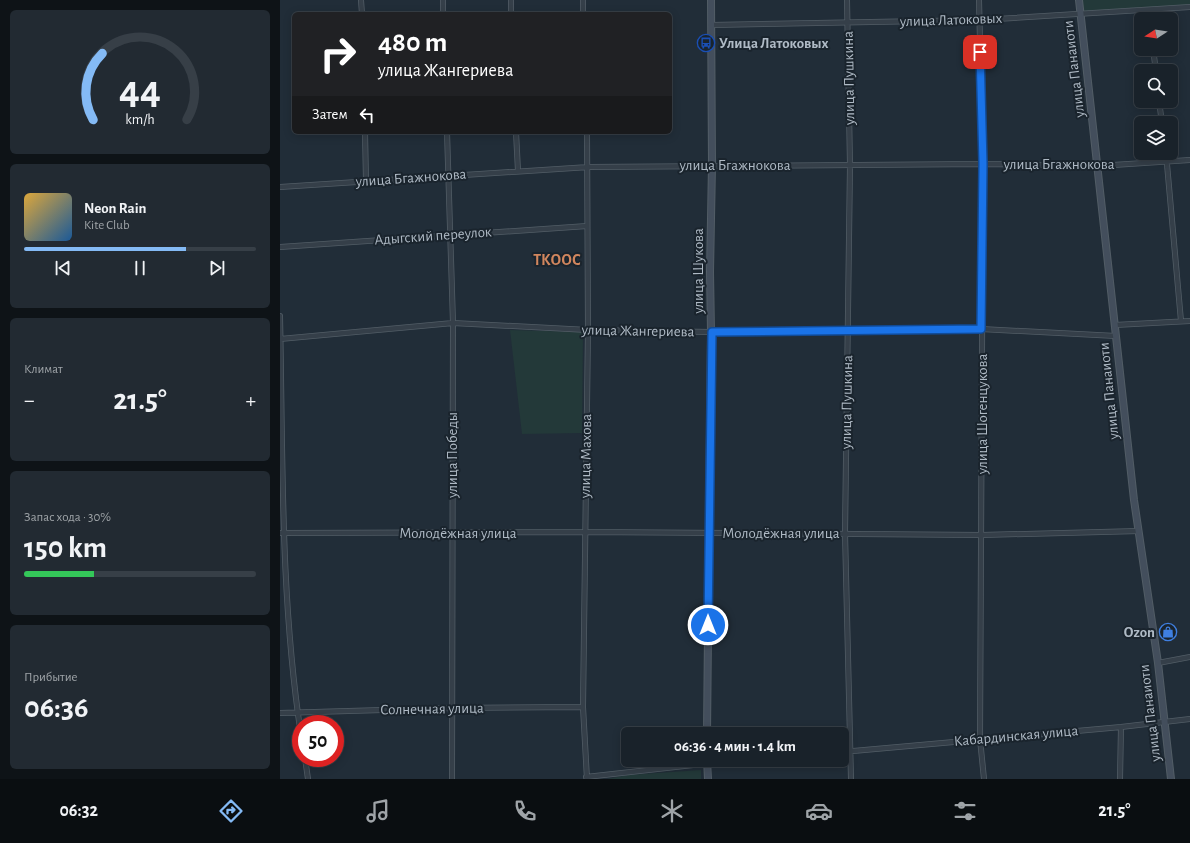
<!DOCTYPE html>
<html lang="ru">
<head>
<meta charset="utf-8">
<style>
	:root { --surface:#19222a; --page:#222a32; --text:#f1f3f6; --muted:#9fa4a8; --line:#373f47; --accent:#84baf5 }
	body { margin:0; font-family:"Alegreya Sans",sans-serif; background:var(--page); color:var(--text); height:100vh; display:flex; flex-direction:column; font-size:15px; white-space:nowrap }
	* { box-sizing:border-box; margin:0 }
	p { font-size:13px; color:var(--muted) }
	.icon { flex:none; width:22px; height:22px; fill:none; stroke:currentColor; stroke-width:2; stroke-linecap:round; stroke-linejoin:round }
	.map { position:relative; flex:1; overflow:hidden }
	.panel { display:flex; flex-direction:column; gap:10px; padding:10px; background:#0e1317; width:280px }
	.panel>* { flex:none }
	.top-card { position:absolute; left:12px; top:12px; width:380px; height:122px; border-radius:6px; box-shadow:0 2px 10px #0003,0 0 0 1px var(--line); background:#202124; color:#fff; overflow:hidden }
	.needle { width:26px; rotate:258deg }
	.tools { position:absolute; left:854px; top:12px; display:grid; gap:8px }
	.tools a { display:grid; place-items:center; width:44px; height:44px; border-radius:6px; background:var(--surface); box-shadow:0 2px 10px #0003,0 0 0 1px var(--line); font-size:20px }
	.speed { position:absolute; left:12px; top:715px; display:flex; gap:8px; font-size:20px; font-weight:700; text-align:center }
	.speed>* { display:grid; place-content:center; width:52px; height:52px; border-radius:50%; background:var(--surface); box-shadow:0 2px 10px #0003,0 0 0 1px var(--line); line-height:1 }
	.speed .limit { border:6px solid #d22; background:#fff; color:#111 }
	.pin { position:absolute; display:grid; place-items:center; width:34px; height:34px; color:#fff; margin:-17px; border-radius:8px; box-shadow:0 2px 6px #0006 }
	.me { position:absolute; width:44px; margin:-22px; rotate:0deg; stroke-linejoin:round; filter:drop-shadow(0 0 3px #0008) }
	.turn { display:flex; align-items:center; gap:14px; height:84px; padding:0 20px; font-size:18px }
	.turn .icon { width:52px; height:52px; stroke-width:2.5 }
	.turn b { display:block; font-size:28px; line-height:34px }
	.then { display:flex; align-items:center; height:38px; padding:0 20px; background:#0003; gap:8px; font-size:15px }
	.big { font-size:30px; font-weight:700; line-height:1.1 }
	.panel .widget { flex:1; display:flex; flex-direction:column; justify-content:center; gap:6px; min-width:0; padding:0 14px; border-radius:6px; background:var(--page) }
	.panel .dial { align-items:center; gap:0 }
	.dial svg { height:104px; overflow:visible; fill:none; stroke:var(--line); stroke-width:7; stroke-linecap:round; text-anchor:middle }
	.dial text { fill:var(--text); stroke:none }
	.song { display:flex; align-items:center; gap:12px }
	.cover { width:48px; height:48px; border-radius:6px; background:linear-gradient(135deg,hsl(40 70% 55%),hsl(210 70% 35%)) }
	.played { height:4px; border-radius:2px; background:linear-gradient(90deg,var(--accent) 70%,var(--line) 70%) }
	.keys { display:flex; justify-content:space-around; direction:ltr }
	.heat { display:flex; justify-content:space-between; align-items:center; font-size:22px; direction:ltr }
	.charge { height:6px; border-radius:3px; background:linear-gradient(90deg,#34c759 30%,var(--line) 0) }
	.trip { position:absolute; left:341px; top:727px; width:228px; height:40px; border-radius:6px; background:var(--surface); box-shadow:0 2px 10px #0003,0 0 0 1px var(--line); font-weight:700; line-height:40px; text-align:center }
	.dock { display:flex; height:64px; justify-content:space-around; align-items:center; background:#0a0e11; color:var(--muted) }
	.dock .icon { width:28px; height:28px }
	.dock .current { color:var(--accent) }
	.dock b { font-size:18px; color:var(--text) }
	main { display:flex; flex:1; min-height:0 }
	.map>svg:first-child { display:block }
	.green { fill:#233939 }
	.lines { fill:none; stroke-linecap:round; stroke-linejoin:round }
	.street-casing { stroke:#525d66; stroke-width:6 }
	.secondary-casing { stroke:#525d66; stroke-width:8 }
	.street { stroke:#353f49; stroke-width:4.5 }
	.secondary { stroke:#434e5c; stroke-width:6 }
	.route-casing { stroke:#114b97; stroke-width:10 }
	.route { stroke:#1a73e8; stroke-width:7 }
	.labels { text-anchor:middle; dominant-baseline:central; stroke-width:4; stroke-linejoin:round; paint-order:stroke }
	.street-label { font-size:15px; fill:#afbac5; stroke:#1a242d }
	.poi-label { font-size:15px; font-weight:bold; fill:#afbac5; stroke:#1a242d; text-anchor:start }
	.neighbourhood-label { font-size:16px; font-weight:bold; fill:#d1865e; stroke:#1a242d }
</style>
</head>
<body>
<main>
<section class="panel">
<div class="widget dial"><svg viewBox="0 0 100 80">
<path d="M14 69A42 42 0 1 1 86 69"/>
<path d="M14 69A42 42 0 0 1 21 18" stroke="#84baf5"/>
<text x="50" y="56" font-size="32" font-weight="700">44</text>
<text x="50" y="72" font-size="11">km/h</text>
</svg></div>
<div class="widget">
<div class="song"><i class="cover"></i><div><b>Neon Rain</b><p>Kite Club</p></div></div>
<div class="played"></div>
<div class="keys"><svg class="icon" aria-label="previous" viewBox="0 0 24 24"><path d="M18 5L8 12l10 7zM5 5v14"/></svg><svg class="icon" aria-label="pause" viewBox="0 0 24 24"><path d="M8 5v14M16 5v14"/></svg><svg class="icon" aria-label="next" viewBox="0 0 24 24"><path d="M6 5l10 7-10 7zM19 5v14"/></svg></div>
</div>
<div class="widget"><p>Климат</p>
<div class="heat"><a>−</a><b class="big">21.5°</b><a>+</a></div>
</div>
<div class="widget"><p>Запас хода · 30%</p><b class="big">150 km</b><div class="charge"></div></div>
<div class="widget"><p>Прибытие</p><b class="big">06:36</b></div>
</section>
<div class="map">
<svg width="910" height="779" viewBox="0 0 910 779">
	<rect width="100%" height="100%" fill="#212d38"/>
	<path class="green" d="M 799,0 L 910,0 L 910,7 L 800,13 Z
		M 230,330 L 303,332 L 302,433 L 242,434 Z
		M 421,770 L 421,779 L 327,779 L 348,775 Z"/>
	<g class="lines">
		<defs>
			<path id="street" d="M 81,0 L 82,14
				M 163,0 L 163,14
				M 231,0 L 231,14
				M 303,0 L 303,14
				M 567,0 L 570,165 L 565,533 L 571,779
				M 699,0 L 703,164 L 700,739 L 704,779
				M 868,10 L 869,19
				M 431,25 L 700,20 L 910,7
				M 873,49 L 876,71
				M 879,101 L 882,123
				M 85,132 L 86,181
				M 167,132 L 173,323 L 172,779
				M 236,132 L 238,171
				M 886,153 L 901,321
				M 0,187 L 309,167 L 703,164 L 818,166 L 910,160
				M 0,247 L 307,226
				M 0,316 C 3,455 0,597 21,735
				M 835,325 L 910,321
				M 0,339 L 173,323 L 308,330 L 431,332 L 701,329 L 836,336
				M 0,533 L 306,532 L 702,535 L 859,531
				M 878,663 L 910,657
				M 0,713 L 171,708 L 303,707
				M 562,752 L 841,727 L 910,719
				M 25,758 L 28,779
				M 306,777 L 458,760
				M 307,779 L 303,707 L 308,330 L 307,132
				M 840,779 L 841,727"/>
			<path id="secondary" d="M 799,0 L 854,500 L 878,663 L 891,779
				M 427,734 L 431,332 L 430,272 L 432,165 L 431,0
				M 427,760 L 428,779"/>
		</defs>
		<use href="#street" class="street-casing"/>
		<use href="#secondary" class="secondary-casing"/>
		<use href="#street" class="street"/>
		<use href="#secondary" class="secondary"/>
	</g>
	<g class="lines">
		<defs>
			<path id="route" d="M 428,625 L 432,332 L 701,329 L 703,164 L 700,52"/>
		</defs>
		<use href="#route" class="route-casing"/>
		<use href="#route" class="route"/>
	</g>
	<defs>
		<symbol id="bus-ring" viewBox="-11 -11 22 22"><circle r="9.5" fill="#1a242d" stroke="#1a4fb4" stroke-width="1.5"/><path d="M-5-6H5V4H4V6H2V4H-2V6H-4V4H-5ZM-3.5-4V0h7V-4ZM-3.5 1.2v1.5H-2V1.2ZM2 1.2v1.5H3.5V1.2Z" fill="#1a4fb4"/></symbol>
		<symbol id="shop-ring" viewBox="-11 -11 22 22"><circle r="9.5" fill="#1a242d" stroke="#3f7fe0" stroke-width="1.5"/><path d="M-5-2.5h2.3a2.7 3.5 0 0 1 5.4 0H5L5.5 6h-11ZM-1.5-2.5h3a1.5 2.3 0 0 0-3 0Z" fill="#3f7fe0"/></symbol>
	</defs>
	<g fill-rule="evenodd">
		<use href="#bus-ring" x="416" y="33" width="20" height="20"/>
		<use href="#shop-ring" x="878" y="622" width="20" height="20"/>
	</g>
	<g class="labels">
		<g class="street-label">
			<text transform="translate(671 20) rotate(-2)">улица Латоковых</text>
			<text transform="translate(794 69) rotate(-97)">улица Панаиоти</text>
			<text transform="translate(569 78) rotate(-91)">улица Пушкина</text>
			<text x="779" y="164">улица Бгажнокова</text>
			<text x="455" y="165">улица Бгажнокова</text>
			<text transform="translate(131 178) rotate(-4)">улица Бгажнокова</text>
			<text transform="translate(153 236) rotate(-4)">Адыгский переулок</text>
			<text transform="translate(418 271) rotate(-90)">улица Шукова</text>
			<text transform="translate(358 331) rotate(1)">улица Жангериева</text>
			<text transform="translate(829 391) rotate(-96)">улица Панаиоти</text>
			<text transform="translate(567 402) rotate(-89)">улица Пушкина</text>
			<text transform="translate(702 414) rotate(-90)">улица Шогенцукова</text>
			<text transform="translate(172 455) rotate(-90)">улица Победы</text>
			<text transform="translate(306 456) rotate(-89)">улица Махова</text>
			<text x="178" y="533">Молодёжная улица</text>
			<text x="501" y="533">Молодёжная улица</text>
			<text transform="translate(152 709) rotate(-1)">Солнечная улица</text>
			<text transform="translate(870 713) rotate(-97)">улица Панаиоти</text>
			<text transform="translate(736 736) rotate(-5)">Кабардинская улица</text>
		</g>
		<g class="poi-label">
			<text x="439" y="43">Улица Латоковых</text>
			<text x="875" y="632" text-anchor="end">Ozon</text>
		</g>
		<g class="neighbourhood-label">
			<text x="277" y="260">ТКООС</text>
		</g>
	</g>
</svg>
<div class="tools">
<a><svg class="needle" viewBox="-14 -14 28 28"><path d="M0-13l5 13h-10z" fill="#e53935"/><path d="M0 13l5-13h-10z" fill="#9fa4a8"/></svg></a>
<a><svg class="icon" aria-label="search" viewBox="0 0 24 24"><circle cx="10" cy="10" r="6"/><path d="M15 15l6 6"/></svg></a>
<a><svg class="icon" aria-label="layers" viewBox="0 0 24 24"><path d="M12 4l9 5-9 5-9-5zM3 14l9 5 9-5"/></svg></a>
</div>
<div class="speed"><div class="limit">50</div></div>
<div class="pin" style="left:700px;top:52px;background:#d93025"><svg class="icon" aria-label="arrive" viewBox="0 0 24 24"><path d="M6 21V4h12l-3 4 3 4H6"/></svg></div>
<svg class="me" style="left:428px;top:625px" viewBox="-20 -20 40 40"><circle r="17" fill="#1a73e8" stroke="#fff" stroke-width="3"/><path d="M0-11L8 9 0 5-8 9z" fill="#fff"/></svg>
<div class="trip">06:36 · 4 мин · 1.4 km</div>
<div class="top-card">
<div class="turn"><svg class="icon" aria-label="right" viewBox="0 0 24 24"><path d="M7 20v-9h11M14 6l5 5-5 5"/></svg><div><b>480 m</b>улица Жангериева</div></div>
<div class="then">Затем<svg class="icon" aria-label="left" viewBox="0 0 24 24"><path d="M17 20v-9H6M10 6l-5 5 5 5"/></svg></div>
</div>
</div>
</main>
<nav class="dock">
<b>06:32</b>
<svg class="icon current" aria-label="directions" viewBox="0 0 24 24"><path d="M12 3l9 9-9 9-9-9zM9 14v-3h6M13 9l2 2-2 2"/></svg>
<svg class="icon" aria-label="music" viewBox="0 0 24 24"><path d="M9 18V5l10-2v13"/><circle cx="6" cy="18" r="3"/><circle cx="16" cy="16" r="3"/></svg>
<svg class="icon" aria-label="phone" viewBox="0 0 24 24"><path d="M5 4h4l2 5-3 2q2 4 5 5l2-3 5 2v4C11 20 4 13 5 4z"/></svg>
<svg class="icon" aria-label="climate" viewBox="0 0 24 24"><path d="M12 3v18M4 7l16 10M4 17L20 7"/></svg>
<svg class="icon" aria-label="car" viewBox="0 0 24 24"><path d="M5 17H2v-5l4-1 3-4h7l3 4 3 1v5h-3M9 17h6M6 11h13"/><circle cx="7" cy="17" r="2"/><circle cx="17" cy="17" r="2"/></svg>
<svg class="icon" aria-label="filters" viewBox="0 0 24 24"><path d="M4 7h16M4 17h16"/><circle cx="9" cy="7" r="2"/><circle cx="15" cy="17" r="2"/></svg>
<b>21.5°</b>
</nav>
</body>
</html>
